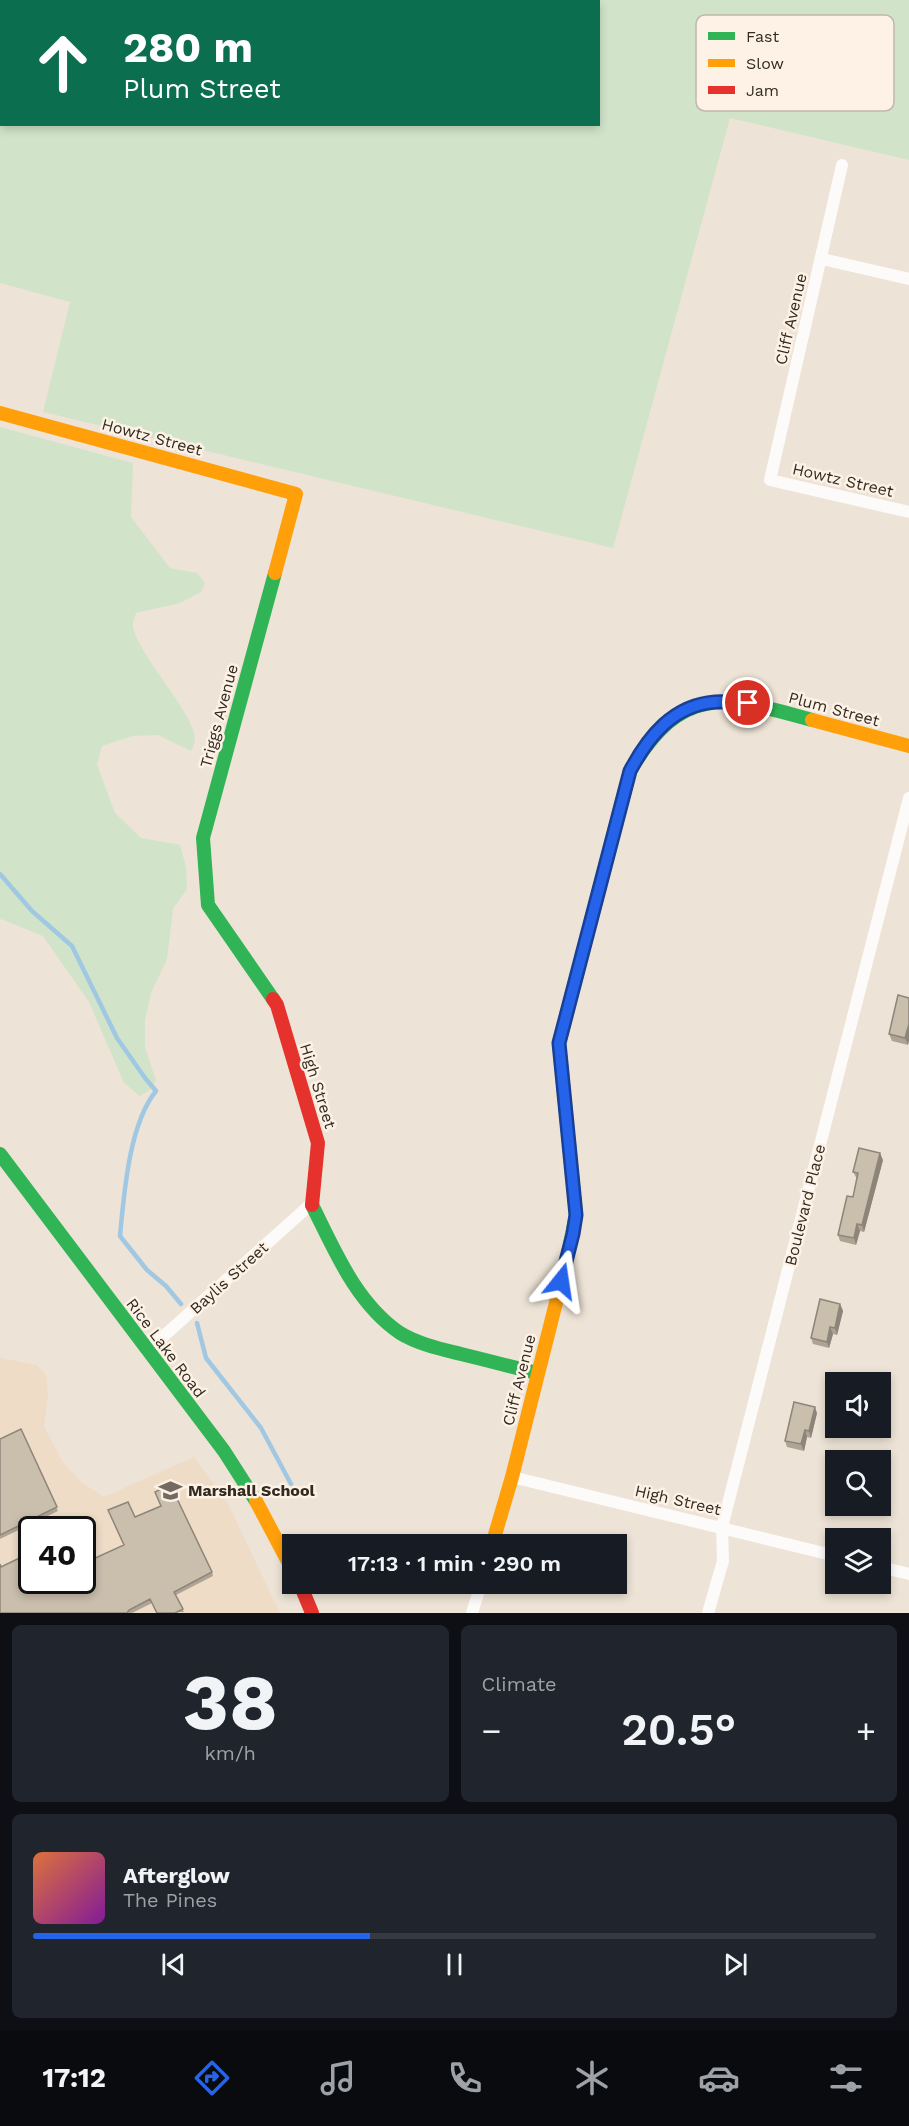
<!DOCTYPE html>
<html lang="en">
<head>
<meta charset="utf-8">
<style>
	:root { --surface:#171b24; --page:#20242c; --text:#f1f3f6; --muted:#9ea1a6; --line:#363941; --accent:#2563eb }
	body { margin:0; font-family:"Work Sans",sans-serif; background:var(--page); color:var(--text); height:100vh; display:flex; flex-direction:column; font-size:22px; white-space:nowrap }
	* { box-sizing:border-box; margin:0 }
	p { font-size:20px; color:var(--muted) }
	.icon { flex:none; width:33px; height:33px; fill:none; stroke:currentColor; stroke-width:2; stroke-linecap:round; stroke-linejoin:round }
	.map { position:relative; height:1613px; overflow:hidden }
	.details { display:flex; flex-direction:column; gap:12px; padding:12px; background:#0d0f14; flex:1 }
	.details>* { flex:none }
	.guide { position:absolute; left:0px; top:0px; width:600px; height:126px; box-shadow:0 3px 9px #0003; background:#0b6e4f; color:#fff; overflow:hidden }
	.fabs { position:absolute; left:825px; top:1372px; display:grid; gap:12px }
	.fabs a { display:grid; place-items:center; width:66px; height:66px; border-radius:0px; background:var(--surface); box-shadow:0 3px 9px #0003; font-size:30px }
	.speed { position:absolute; left:18px; top:1516px; display:flex; gap:12px; font-size:30px; font-weight:700; text-align:center }
	.speed>* { display:grid; place-content:center; width:78px; height:78px; border-radius:50%; background:var(--surface); box-shadow:0 3px 9px #0003; line-height:1 }
	.speed .limit { border:3px solid #111; border-radius:9px; background:#fff; color:#111 }
	.pin { position:absolute; display:grid; place-items:center; width:51px; height:51px; color:#fff; margin:-26px; border:3px solid #fff; border-radius:50%; box-shadow:0 2px 6px #0007 }
	.me { position:absolute; width:66px; margin:-33px; rotate:15deg; stroke-linejoin:round; filter:drop-shadow(0 0 4px #0008) }
	.turn { display:flex; align-items:center; gap:21px; height:126px; padding:0 24px; font-size:27px }
	.turn .icon { width:78px; height:78px; stroke-width:2.5 }
	.turn b { display:block; font-size:42px; line-height:51px }
	.big { font-size:45px; font-weight:600; line-height:1.1 }
	.details .tile { flex:1; display:flex; flex-direction:column; justify-content:center; gap:9px; min-width:0; padding:0 21px; border-radius:9px; background:var(--page) }
	.details .dial { align-items:center; gap:0 }
	.dial b { font-size:78px; line-height:1 }
	.song { display:flex; align-items:center; gap:18px }
	.cover { width:72px; height:72px; border-radius:9px; background:linear-gradient(135deg,hsl(20 70% 55%),hsl(290 70% 35%)) }
	.played { height:6px; border-radius:3px; background:linear-gradient(90deg,var(--accent) 40%,var(--line) 40%) }
	.keys { display:flex; justify-content:space-around; direction:ltr }
	.heat { display:flex; justify-content:space-between; align-items:center; font-size:33px; direction:ltr }
	.details .tiles { flex:1; display:grid; gap:12px; grid-template-columns:1fr 1fr }
	.tile:last-child { grid-column:span 2 }
	.trip { position:absolute; left:282px; top:1534px; width:345px; height:60px; border-radius:0px; background:var(--surface); box-shadow:0 3px 9px #0003; font-weight:600; line-height:60px; text-align:center }
	.tab-bar { display:flex; height:96px; justify-content:space-around; align-items:center; background:#090b0e; color:var(--muted) }
	.tab-bar .icon { width:42px; height:42px }
	.tab-bar .active { color:var(--accent) }
	.tab-bar b { font-size:27px; color:var(--text) }
	.map>svg:first-child { display:block }
	.built { fill:#eedcc7; fill-rule:evenodd }
	.green { fill:#d1e4ca; fill-rule:evenodd }
	.lines { fill:none; stroke-linecap:round; stroke-linejoin:round }
	.stream { stroke:#a0c8e3; stroke-width:4.5 }
	.street { stroke:#fcfbf9; stroke-width:12 }
	.fast { stroke:#30b455; stroke-width:14 }
	.slow { stroke:#ff9f0a; stroke-width:14 }
	.jam { stroke:#e5322d; stroke-width:14 }
	.wall { fill:#aea395 }
	.shaded-wall { fill:#8d8579 }
	.building { fill:#cabead; stroke:#8d8579; stroke-width:1.5 }
	.route-casing { stroke:#184099; stroke-width:15 }
	.route { stroke:#2563eb; stroke-width:10 }
	.labels { text-anchor:middle; dominant-baseline:central; stroke-width:5; stroke-linejoin:round; paint-order:stroke }
	.street-label { font-size:16px; fill:#322b22; stroke:#fdf2e5 }
	.poi-label { font-size:16px; font-weight:bold; fill:#322b22; stroke:#fdf2e5; text-anchor:start }
	.key { fill:#fdf2e5; stroke:#c0b6aa; stroke-width:1.5 }
	.key-label { font-size:16px; fill:#322b22 }
</style>
</head>
<body>
<div class="map">
<svg width="909" height="1613" viewBox="0 0 909 1613">
	<rect width="100%" height="100%" fill="#ede3d6"/>
	<path class="built" d="M 0,1358 L 37,1365 L 46,1375 L 48,1395 L 44,1426 L 62,1461 L 81,1482 L 104,1497 L 194,1457 L 228,1504 L 280,1613 L 0,1613 ZM 32,1530 L 82,1530 L 82,1581 L 32,1581 Z"/>
	<path class="green" d="M 0,0 L 909,0 L 909,160 L 730,118 L 613,548 L 43,412 L 70,302 L 0,283 ZM 2,2 L 598,2 L 598,124 L 2,124 Z
		M 0,427 L 133,463 L 131,517 L 170,568 L 197,573 L 205,583 L 201,592 L 180,603 L 136,613 C 136,614 133,621 133,622 C 129,643 188,706 194,733 C 196,740 194,745 191,751 L 158,735 L 133,736 L 102,746 L 97,765 L 115,813 L 141,838 L 180,845 L 186,867 L 187,889 L 173,909 L 167,959 L 151,993 L 145,1020 L 145,1048 L 156,1080 L 151,1089 L 140,1096 L 124,1083 L 89,1002 L 43,936 L 1,919 L 0,920 Z"/>
	<g class="lines">
		<path class="stream" d="M 0,874 L 32,911 L 72,946 L 117,1038 L 145,1078 L 156,1091 C 129,1124 124,1194 120,1236 L 147,1270 L 166,1286 L 181,1304
			M 197,1323 L 206,1358 L 261,1428 L 291,1484"/>
		<path class="street" d="M 842,165 L 770,480 L 909,512
			M 822,259 L 909,279
			M 147,1351 L 311,1204
			M 512,1477 L 836,1556
			M 880,1567 L 909,1574
			M 472,1613 L 481,1584
			M 708,1613 L 723,1561 L 722,1527 L 909,798"/>
		<path class="fast" d="M 273,999 L 208,905 L 203,838 L 275,573
			M 0,1154 L 224,1451 L 256,1501
			M 312,1205 C 335,1251 356,1303 400,1333 C 418,1344 441,1349 461,1354 C 486,1360 512,1367 537,1373
			M 566,1263 L 576,1215 L 559,1043 L 630,771 C 682,683 726,696 812,720"/>
		<path class="slow" d="M 0,413 L 296,494 L 275,573
			M 812,720 L 909,746
			M 256,1501 L 292,1569
			M 492,1545 L 512,1477 L 566,1263"/>
		<path class="jam" d="M 273,999 L 277,1005 L 318,1143 L 312,1205
			M 300,1584 L 312,1613"/>
	</g>
	<path class="wall" d="M 909,998 L 909,1040 L 908,1045 L 892,1041 L 889,1034 Z
		M 883,1160 L 864,1232 L 860,1231 L 856,1245 L 840,1241 L 838,1235 L 853,1197 L 857,1179 L 853,1172 Z
		M 840,1304 L 843,1311 L 837,1335 L 833,1334 L 829,1348 L 813,1344 L 811,1338 Z
		M 817,1413 L 811,1438 L 807,1437 L 804,1451 L 787,1447 L 785,1441 Z
		M 21,1429 L 58,1511 L 0,1539 L 0,1439 Z
		M 135,1517 L 212,1572 L 213,1576 L 176,1595 L 184,1612 L 156,1613 L 152,1603 L 132,1613 L 0,1613 L 1,1567 L 91,1560 L 124,1545 Z"/>
	<path class="shaded-wall" d="M 909,1024 L 909,1040 L 908,1045 L 905,1038 Z
		M 880,1153 L 883,1160 L 864,1232 L 862,1225 Z
		M 857,1224 L 860,1231 L 856,1245 L 854,1238 Z
		M 840,1304 L 843,1311 L 837,1335 L 835,1328 Z
		M 830,1327 L 833,1334 L 829,1348 L 827,1342 Z
		M 815,1407 L 817,1413 L 811,1438 L 809,1431 Z
		M 805,1430 L 807,1437 L 804,1451 L 801,1444 Z"/>
	<path class="building" d="M 898,995 L 909,998 L 909,1024 L 905,1038 L 889,1034 Z
		M 859,1148 L 880,1153 L 862,1225 L 857,1224 L 854,1238 L 838,1235 L 847,1196 L 853,1197 L 858,1173 L 853,1172 Z
		M 820,1299 L 840,1304 L 835,1328 L 830,1327 L 827,1342 L 811,1338 Z
		M 794,1402 L 815,1407 L 809,1431 L 805,1430 L 801,1444 L 785,1441 Z
		M 21,1429 L 57,1507 L 0,1535 L 0,1439 Z
		M 170,1484 L 212,1572 L 174,1592 L 183,1609 L 175,1613 L 157,1613 L 150,1599 L 129,1610 L 127,1613 L 0,1613 L 0,1564 L 1,1567 L 32,1552 L 32,1581 L 82,1581 L 82,1542 L 91,1560 L 124,1545 L 108,1510 L 128,1502 L 135,1517 L 161,1506 L 155,1492 Z"/>
	<g class="lines">
		<defs>
			<path id="route" d="M 561,1281 L 573,1234 L 576,1215 L 559,1043 L 630,771 C 648,737 673,705 715,702 C 726,701 738,703 748,703"/>
		</defs>
		<use href="#route" class="route-casing"/>
		<use href="#route" class="route"/>
	</g>
	<defs>
		<symbol id="school-bare" viewBox="-9 -9 18 18"><path d="M0-5L7-2L0 1L-7-2ZM-4 1L0 2.5L4 1V4Q0 6-4 4Z" fill="#736b61" stroke="#fdf2e5" stroke-width="2.5" paint-order="stroke"/></symbol>
	</defs>
	<g fill-rule="evenodd">
		<use href="#school-bare" x="154" y="1474" width="33" height="33"/>
	</g>
	<g class="labels">
		<g class="street-label">
			<text transform="translate(791 319) rotate(-77)">Cliff Avenue</text>
			<text transform="translate(152 437) rotate(15)">Howtz Street</text>
			<text transform="translate(843 480) rotate(13)">Howtz Street</text>
			<text transform="translate(834 709) rotate(15)">Plum Street</text>
			<text transform="translate(219 716) rotate(-75)">Triggs Avenue</text>
			<text transform="translate(318 1086) rotate(73)">High Street</text>
			<text transform="translate(805 1205) rotate(-76)">Boulevard Place</text>
			<text transform="translate(229 1278) rotate(-42)">Baylis Street</text>
			<text transform="translate(166 1348) rotate(53)">Rice Lake Road</text>
			<text transform="translate(519 1380) rotate(-76)">Cliff Avenue</text>
			<text transform="translate(678 1500) rotate(13)">High Street</text>
		</g>
		<g class="poi-label">
			<text x="188" y="1490">Marshall School</text>
		</g>
	</g>
	<rect x="696" y="15" width="198" height="96" rx="9" class="key"/>
	<rect x="708" y="32" width="27" height="8" fill="#30b455"/>
	<rect x="708" y="59" width="27" height="8" fill="#ff9f0a"/>
	<rect x="708" y="86" width="27" height="8" fill="#e5322d"/>
	<g class="key-label">
		<text x="746" y="42">Fast</text>
		<text x="746" y="69">Slow</text>
		<text x="746" y="96">Jam</text>
	</g>
</svg>
<div class="fabs">
<a><svg class="icon" aria-label="sound" viewBox="0 0 24 24"><path d="M4 9h4l5-4v14l-5-4H4zM17 9q2 3 0 6"/></svg></a>
<a><svg class="icon" aria-label="search" viewBox="0 0 24 24"><circle cx="10" cy="10" r="6"/><path d="M15 15l6 6"/></svg></a>
<a><svg class="icon" aria-label="layers" viewBox="0 0 24 24"><path d="M12 4l9 5-9 5-9-5zM3 14l9 5 9-5"/></svg></a>
</div>
<div class="speed"><div class="limit">40</div></div>
<div class="pin" style="left:748px;top:703px;background:#d93025"><svg class="icon" aria-label="arrive" viewBox="0 0 24 24"><path d="M6 21V4h12l-3 4 3 4H6"/></svg></div>
<svg class="me" style="left:561px;top:1281px" viewBox="-20 -20 40 40"><path d="M0-17L14 15 0 8-14 15z" fill="#2563eb" stroke="#fff" stroke-width="4"/></svg>
<div class="trip">17:13 · 1 min · 290 m</div>
<div class="guide">
<div class="turn"><svg class="icon" aria-label="ahead" viewBox="0 0 24 24"><path d="M12 20V5M6 11l6-6 6 6"/></svg><div><b>280 m</b>Plum Street</div></div>
</div>
</div>
<section class="details">
<div class="tiles">
<div class="tile dial"><b>38</b><p>km/h</p></div>
<div class="tile"><p>Climate</p>
<div class="heat"><a>−</a><b class="big">20.5°</b><a>+</a></div>
</div>
<div class="tile">
<div class="song"><i class="cover"></i><div><b>Afterglow</b><p>The Pines</p></div></div>
<div class="played"></div>
<div class="keys"><svg class="icon" aria-label="previous" viewBox="0 0 24 24"><path d="M18 5L8 12l10 7zM5 5v14"/></svg><svg class="icon" aria-label="pause" viewBox="0 0 24 24"><path d="M8 5v14M16 5v14"/></svg><svg class="icon" aria-label="next" viewBox="0 0 24 24"><path d="M6 5l10 7-10 7zM19 5v14"/></svg></div>
</div>
</div>
</section>
<nav class="tab-bar">
<b>17:12</b>
<svg class="icon active" aria-label="directions" viewBox="0 0 24 24"><path d="M12 3l9 9-9 9-9-9zM9 14v-3h6M13 9l2 2-2 2"/></svg>
<svg class="icon" aria-label="music" viewBox="0 0 24 24"><path d="M9 18V5l10-2v13"/><circle cx="6" cy="18" r="3"/><circle cx="16" cy="16" r="3"/></svg>
<svg class="icon" aria-label="phone" viewBox="0 0 24 24"><path d="M5 4h4l2 5-3 2q2 4 5 5l2-3 5 2v4C11 20 4 13 5 4z"/></svg>
<svg class="icon" aria-label="climate" viewBox="0 0 24 24"><path d="M12 3v18M4 7l16 10M4 17L20 7"/></svg>
<svg class="icon" aria-label="car" viewBox="0 0 24 24"><path d="M5 17H2v-5l4-1 3-4h7l3 4 3 1v5h-3M9 17h6M6 11h13"/><circle cx="7" cy="17" r="2"/><circle cx="17" cy="17" r="2"/></svg>
<svg class="icon" aria-label="filters" viewBox="0 0 24 24"><path d="M4 7h16M4 17h16"/><circle cx="9" cy="7" r="2"/><circle cx="15" cy="17" r="2"/></svg>
</nav>
</body>
</html>
